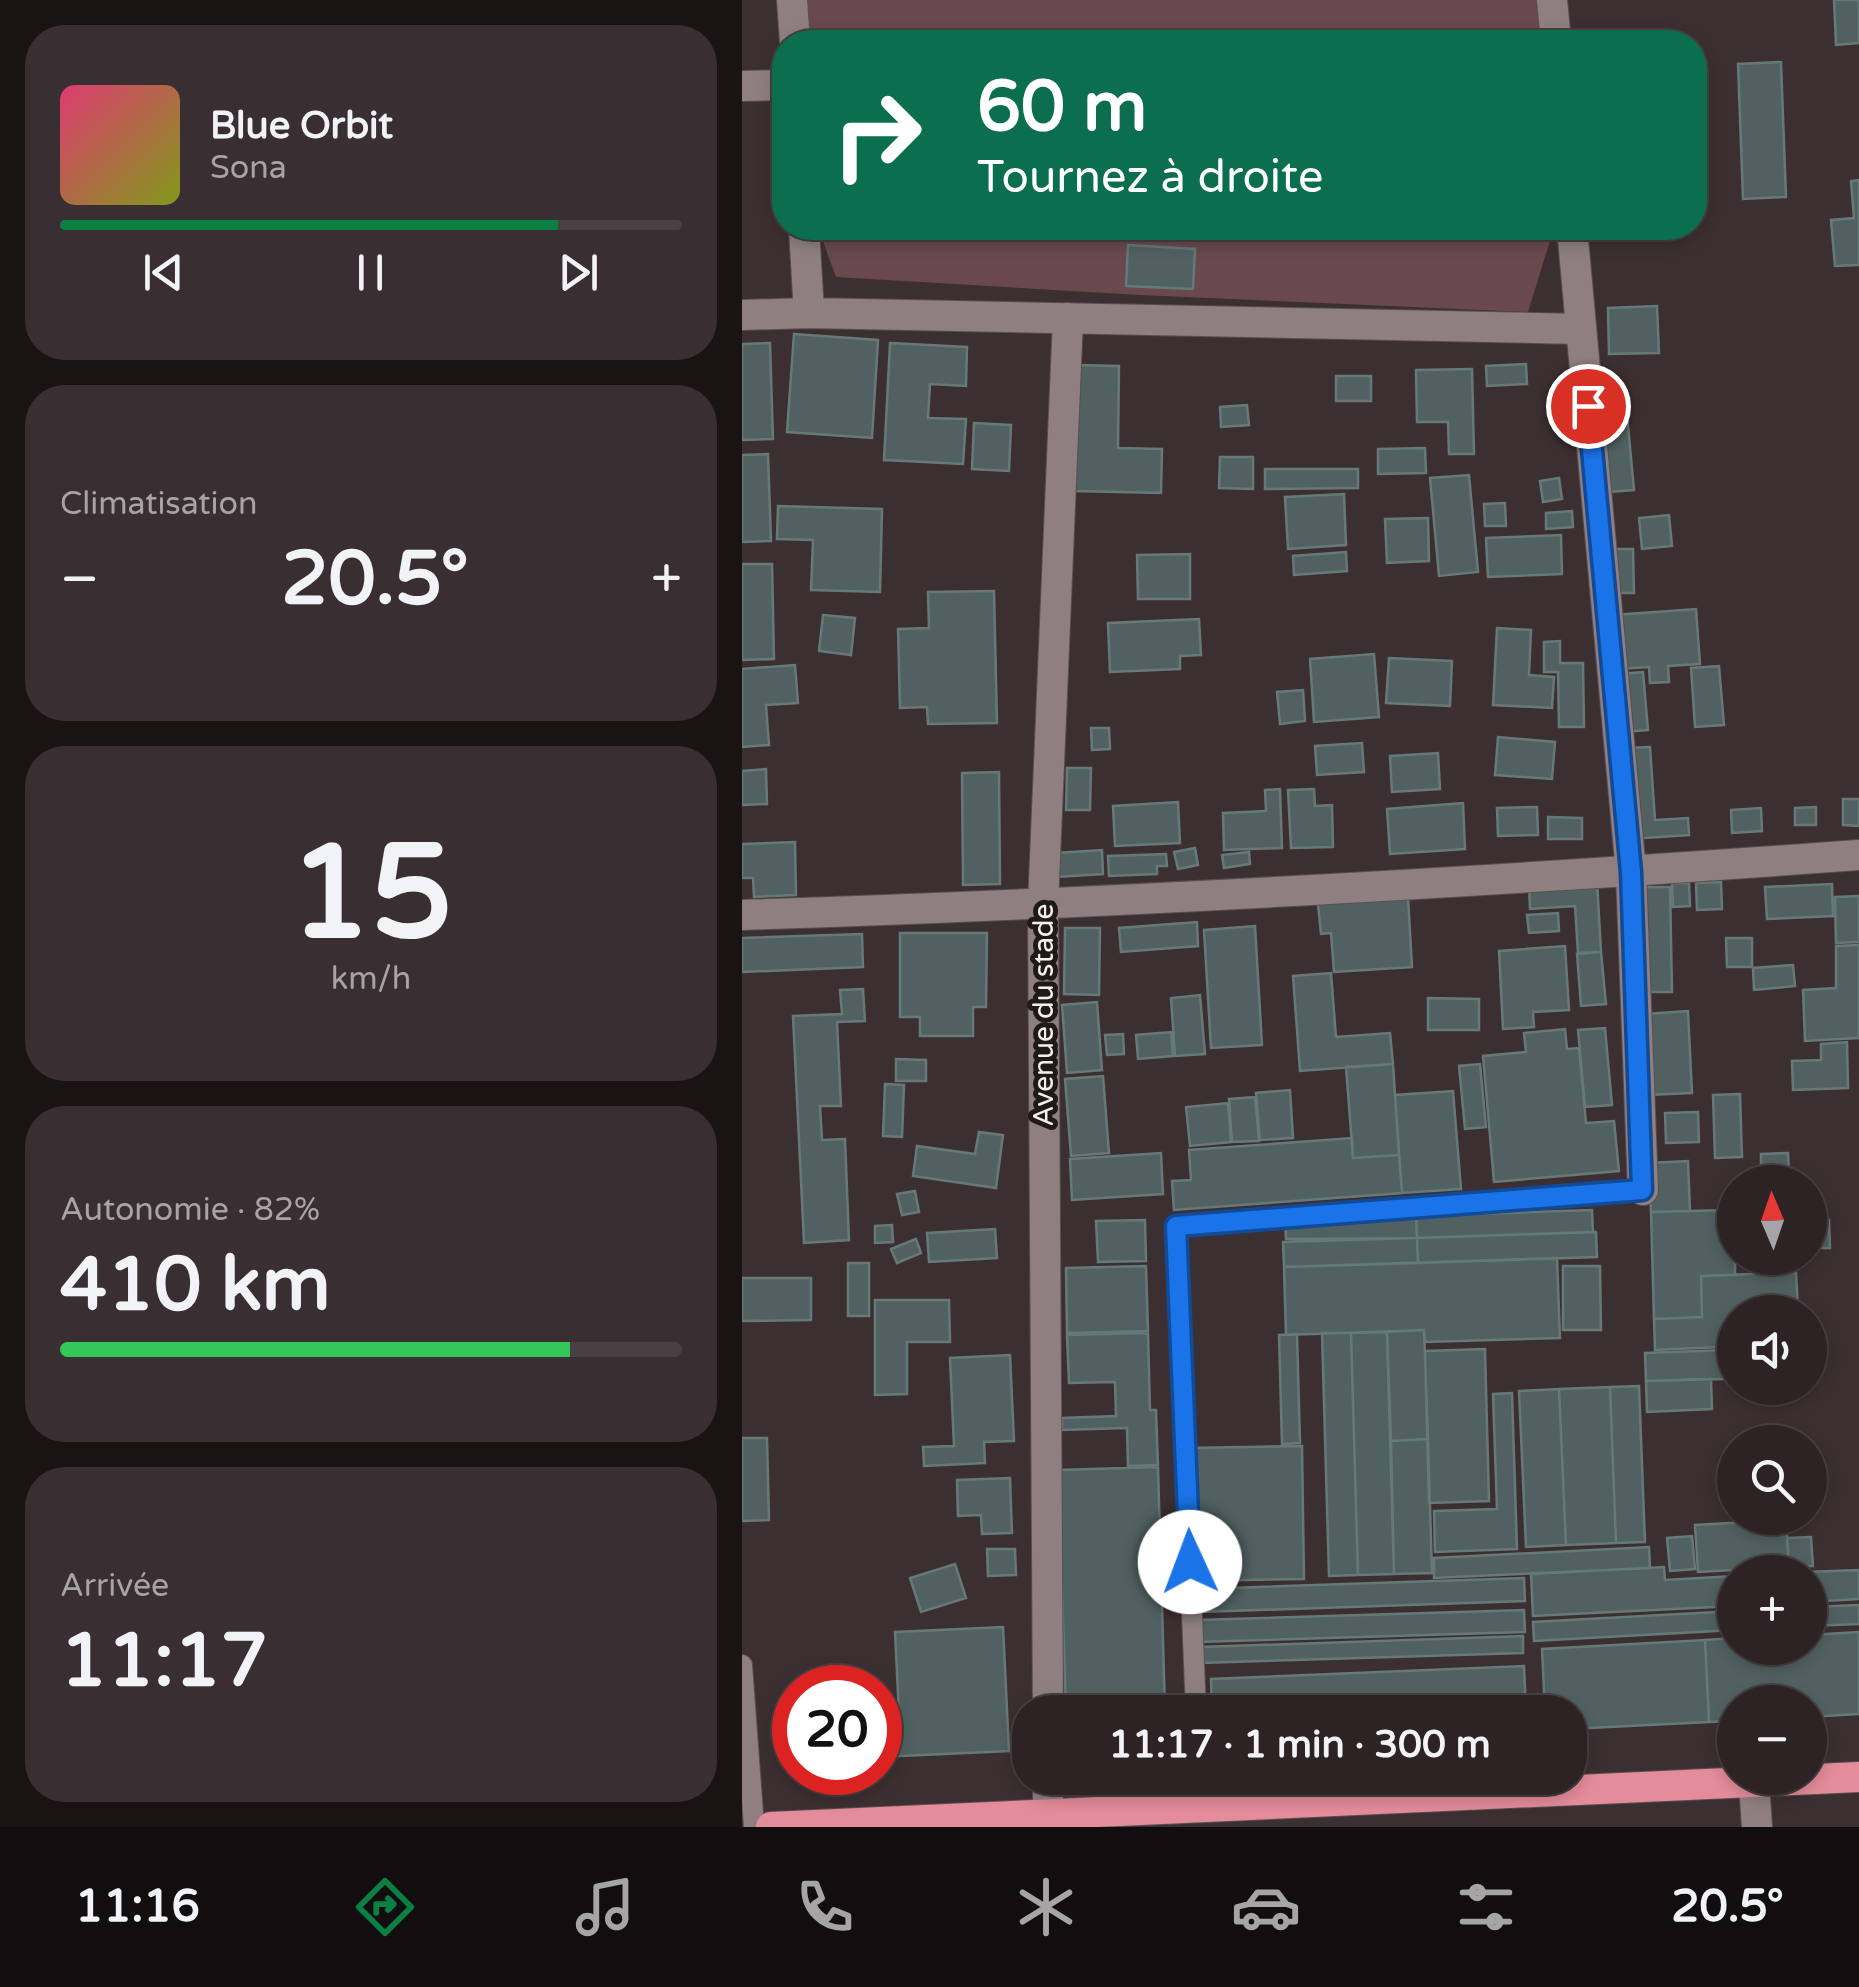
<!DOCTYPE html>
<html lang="fr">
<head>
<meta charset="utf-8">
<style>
	:root { --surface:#2d2325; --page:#392f32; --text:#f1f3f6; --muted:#a7a4a7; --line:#484042; --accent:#0b8043 }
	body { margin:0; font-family:"Varela Round",sans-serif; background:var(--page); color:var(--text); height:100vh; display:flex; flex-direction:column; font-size:38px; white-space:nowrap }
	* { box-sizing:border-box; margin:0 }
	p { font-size:32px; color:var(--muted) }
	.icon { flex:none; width:55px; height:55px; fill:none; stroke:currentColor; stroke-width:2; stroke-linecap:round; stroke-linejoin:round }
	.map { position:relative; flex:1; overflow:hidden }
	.side { display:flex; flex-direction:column; gap:25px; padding:25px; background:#191314; width:742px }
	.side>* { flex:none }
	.guide { position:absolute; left:30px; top:30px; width:935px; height:210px; border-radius:40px; box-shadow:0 5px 15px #0003,0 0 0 2px var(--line); background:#0b6e4f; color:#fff; overflow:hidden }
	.needle { width:65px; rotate:358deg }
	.fabs { position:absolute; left:975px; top:1165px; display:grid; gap:20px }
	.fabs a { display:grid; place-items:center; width:110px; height:110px; border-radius:50%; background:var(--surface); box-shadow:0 5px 15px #0003,0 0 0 2px var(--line); font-size:50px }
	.speed { position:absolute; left:30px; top:1665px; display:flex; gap:20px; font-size:50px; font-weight:700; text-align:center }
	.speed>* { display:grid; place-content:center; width:130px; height:130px; border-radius:50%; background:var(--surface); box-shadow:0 5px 15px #0003,0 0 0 2px var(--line); line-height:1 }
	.speed .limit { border:15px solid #d22; background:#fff; color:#111 }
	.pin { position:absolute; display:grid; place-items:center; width:85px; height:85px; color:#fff; margin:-42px; border:5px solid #fff; border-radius:50%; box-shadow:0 2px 10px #0007 }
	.me { position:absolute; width:110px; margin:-55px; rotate:358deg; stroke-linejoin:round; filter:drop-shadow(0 0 8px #0008) }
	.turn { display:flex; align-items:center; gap:35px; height:210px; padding:0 40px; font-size:45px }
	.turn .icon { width:130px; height:130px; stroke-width:2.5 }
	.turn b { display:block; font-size:70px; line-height:85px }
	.big { font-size:75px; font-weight:700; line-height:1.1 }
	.side .card { flex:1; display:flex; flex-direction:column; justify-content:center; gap:15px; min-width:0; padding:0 35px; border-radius:40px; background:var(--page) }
	.side .dial { align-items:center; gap:0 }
	.dial b { font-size:130px; line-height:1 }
	.song { display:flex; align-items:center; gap:30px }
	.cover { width:120px; height:120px; border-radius:15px; background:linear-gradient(135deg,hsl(340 70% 55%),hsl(70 70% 35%)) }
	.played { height:10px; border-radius:5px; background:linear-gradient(90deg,var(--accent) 80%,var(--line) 80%) }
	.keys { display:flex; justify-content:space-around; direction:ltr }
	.heat { display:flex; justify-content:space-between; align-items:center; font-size:55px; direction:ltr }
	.charge { height:15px; border-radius:8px; background:linear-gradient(90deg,#34c759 82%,var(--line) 0) }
	.trip { position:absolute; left:270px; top:1695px; width:575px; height:100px; border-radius:40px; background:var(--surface); box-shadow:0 5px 15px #0003,0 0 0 2px var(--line); font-weight:700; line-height:100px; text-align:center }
	.dock { display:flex; height:160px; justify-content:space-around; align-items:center; background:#120e0f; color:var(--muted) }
	.dock .icon { width:70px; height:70px }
	.dock .on { color:var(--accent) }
	.dock b { font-size:45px; color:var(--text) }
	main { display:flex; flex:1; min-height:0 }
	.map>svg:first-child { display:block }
	.green { fill:#69494e }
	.building { fill:#516161; stroke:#677878; stroke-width:2.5 }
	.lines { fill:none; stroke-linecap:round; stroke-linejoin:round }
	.lane-casing { stroke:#5a4f50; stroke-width:22 }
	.street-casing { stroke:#5a4f50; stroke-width:32 }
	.highway-casing { stroke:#5a4f50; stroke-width:32 }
	.lane { stroke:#8f7f81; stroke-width:20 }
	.street { stroke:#8f7f81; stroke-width:30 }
	.highway { stroke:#e48c9b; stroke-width:30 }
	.route-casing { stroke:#114b97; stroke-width:25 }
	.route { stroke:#1a73e8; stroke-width:18 }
	.labels { text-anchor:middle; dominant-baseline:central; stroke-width:10; stroke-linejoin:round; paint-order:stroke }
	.street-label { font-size:28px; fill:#f6edee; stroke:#1f191a }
</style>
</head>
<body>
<main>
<section class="side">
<div class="card">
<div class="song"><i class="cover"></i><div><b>Blue Orbit</b><p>Sona</p></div></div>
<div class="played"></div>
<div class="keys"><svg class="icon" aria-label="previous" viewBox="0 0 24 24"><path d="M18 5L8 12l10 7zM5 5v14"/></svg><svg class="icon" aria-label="pause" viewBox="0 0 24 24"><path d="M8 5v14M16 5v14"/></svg><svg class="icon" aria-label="next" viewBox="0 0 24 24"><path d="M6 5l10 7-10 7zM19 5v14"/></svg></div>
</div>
<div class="card"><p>Climatisation</p>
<div class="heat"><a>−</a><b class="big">20.5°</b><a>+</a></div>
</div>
<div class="card dial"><b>15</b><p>km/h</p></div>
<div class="card"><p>Autonomie · 82%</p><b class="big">410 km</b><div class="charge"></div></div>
<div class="card"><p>Arrivée</p><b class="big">11:17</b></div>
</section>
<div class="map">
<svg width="1117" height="1827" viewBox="0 0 1117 1827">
	<rect width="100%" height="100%" fill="#3c2f31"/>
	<path class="green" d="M 63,0 L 805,0 L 808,42 L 65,42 Z
		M 76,228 L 812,228 L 786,312 L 398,295 L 94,277 Z"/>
	<path class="building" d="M 1092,0 L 1117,0 L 1117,43 L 1094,45 Z
		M 826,37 L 890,37 L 890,42 L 826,42 Z
		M 1039,62 L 1044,197 L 1001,199 L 996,64 Z
		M 1117,180 L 1117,265 L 1093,266 L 1089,220 L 1112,218 L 1109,181 Z
		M 386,245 L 453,249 L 451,289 L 384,286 Z
		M 915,306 L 917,353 L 867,354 L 866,308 Z
		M 52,334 L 136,340 L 130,438 L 45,432 Z
		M 28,343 L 31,439 L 0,440 L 0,344 Z
		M 148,343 L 225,347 L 224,386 L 188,384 L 186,418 L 224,419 L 221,464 L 142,460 Z
		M 784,364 L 785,384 L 745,386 L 744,366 Z
		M 333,365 L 377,366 L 376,448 L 420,449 L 419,493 L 331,491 Z
		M 730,369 L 732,454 L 707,454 L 706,422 L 675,422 L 674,370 Z
		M 594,376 L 629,376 L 629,401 L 594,401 Z
		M 884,404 L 892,490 L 868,492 L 860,406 Z
		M 505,405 L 507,425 L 479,427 L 478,407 Z
		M 232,423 L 269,425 L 267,471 L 230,469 Z
		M 683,448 L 684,473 L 636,474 L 636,449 Z
		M 26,454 L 29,541 L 0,542 L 0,455 Z
		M 478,457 L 511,457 L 511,489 L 477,488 Z
		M 523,469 L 616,469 L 616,488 L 523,489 Z
		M 727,475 L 736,572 L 697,576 L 688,478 Z
		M 817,478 L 820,499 L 801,502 L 798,481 Z
		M 602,494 L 604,545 L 546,549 L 543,497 Z
		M 763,503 L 764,526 L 743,526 L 742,504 Z
		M 36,506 L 140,509 L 138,592 L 69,590 L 71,540 L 35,539 Z
		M 830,511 L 831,527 L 804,529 L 804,513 Z
		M 927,515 L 930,546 L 900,549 L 897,518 Z
		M 686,518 L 687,561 L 645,563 L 643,519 Z
		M 819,535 L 820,574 L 746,577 L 744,538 Z
		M 870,549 L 891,549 L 892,593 L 871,593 Z
		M 604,552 L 605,571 L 552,575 L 551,556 Z
		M 448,554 L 448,599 L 396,599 L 395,555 Z
		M 0,564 L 30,564 L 32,659 L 0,660 Z
		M 252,591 L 255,723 L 186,724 L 185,707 L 158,708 L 156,629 L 187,628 L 186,592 Z
		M 954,609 L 958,664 L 926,666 L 927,682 L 908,683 L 907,667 L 876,669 L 872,615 Z
		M 81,615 L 113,618 L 109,655 L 77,651 Z
		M 457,619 L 459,655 L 438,656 L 438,669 L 368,672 L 366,623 Z
		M 755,628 L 789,630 L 787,675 L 812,677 L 810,708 L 751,705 Z
		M 818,641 L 818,663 L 841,663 L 842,727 L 817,727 L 816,672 L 802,672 L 802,642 Z
		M 632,654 L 637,717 L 572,722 L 568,659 Z
		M 647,658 L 710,661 L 708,706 L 644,703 Z
		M 53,665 L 56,703 L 24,705 L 27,745 L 0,747 L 0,669 Z
		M 977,666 L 982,725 L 953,727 L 949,668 Z
		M 901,672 L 906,730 L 881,732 L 877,674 Z
		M 561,690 L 563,721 L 538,724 L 535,692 Z
		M 349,728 L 367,728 L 368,749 L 350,750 Z
		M 756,737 L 813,742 L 810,779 L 753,775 Z
		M 620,743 L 622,772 L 575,775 L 573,746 Z
		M 908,747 L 913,820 L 946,818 L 947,835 L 888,839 L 882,748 Z
		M 696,753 L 698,789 L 650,792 L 648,756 Z
		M 325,768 L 349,768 L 348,810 L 324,810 Z
		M 24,769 L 25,804 L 0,805 L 0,771 Z
		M 257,772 L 258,884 L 221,885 L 220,773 Z
		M 538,789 L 540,848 L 482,850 L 481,813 L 524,811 L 523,790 Z
		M 572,789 L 573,806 L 590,805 L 591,847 L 549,848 L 546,790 Z
		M 1101,799 L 1117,799 L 1117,826 L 1101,825 Z
		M 436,802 L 438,843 L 373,846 L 371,806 Z
		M 721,803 L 723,849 L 648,854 L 645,809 Z
		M 795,807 L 796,835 L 756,836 L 755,808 Z
		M 1074,807 L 1074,825 L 1053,825 L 1053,808 Z
		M 1019,808 L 1020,831 L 990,833 L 989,810 Z
		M 806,817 L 840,818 L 840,839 L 806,839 Z
		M 53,842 L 54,895 L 12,897 L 11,878 L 0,878 L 0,844 Z
		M 453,848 L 456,865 L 436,869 L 432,852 Z
		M 360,850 L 361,874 L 315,877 L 313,853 Z
		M 507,852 L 508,864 L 482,868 L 480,855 Z
		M 424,854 L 425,866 L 415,866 L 415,874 L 367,876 L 366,856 Z
		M 855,880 L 859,952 L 836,953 L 833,906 L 788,909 L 787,884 Z
		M 979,882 L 980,909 L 955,910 L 954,883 Z
		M 930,883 L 947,883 L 948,906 L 931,907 Z
		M 1090,884 L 1091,916 L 1025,919 L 1023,887 Z
		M 897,887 L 928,887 L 930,992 L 900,992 Z
		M 1117,896 L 1117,942 L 1094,943 L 1093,897 Z
		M 666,897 L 670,967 L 592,972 L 589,933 L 579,934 L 576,904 Z
		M 816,913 L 817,931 L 787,933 L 785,915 Z
		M 455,922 L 456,946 L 379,952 L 377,928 Z
		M 513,926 L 520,1045 L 469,1048 L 462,930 Z
		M 323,928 L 358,928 L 357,995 L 322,994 Z
		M 158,933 L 245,933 L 244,1007 L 231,1007 L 231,1036 L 178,1036 L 178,1017 L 158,1017 Z
		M 120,934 L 121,967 L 0,972 L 0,938 Z
		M 984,938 L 1010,938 L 1010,967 L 985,967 Z
		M 1117,945 L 1117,1038 L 1063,1041 L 1061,990 L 1094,988 L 1094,946 Z
		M 823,946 L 827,1010 L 791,1012 L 792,1027 L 761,1029 L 757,951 Z
		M 859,952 L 864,1004 L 839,1006 L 835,954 Z
		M 1051,965 L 1053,986 L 1012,990 L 1011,968 Z
		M 589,973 L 594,1037 L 648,1033 L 651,1064 L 558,1071 L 551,976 Z
		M 121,989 L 123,1021 L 95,1022 L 99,1106 L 78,1106 L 80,1140 L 103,1139 L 107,1240 L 62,1243 L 51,1016 L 100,1014 L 98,990 Z
		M 458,995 L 463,1054 L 433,1056 L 429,998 Z
		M 686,998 L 737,999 L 737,1030 L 686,1030 Z
		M 355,1002 L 360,1070 L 325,1073 L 320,1005 Z
		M 946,1011 L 950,1093 L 906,1095 L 903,1014 Z
		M 863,1028 L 870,1105 L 843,1107 L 836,1030 Z
		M 823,1029 L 825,1049 L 837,1048 L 844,1123 L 872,1121 L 877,1171 L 752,1182 L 741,1056 L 784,1052 L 782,1033 Z
		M 429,1032 L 431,1056 L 396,1059 L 394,1035 Z
		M 381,1034 L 382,1054 L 365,1055 L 363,1035 Z
		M 1105,1042 L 1106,1088 L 1051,1090 L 1050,1061 L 1079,1060 L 1079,1044 Z
		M 154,1059 L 184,1060 L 184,1081 L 154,1081 Z
		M 651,1064 L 657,1155 L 611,1158 L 604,1067 Z
		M 738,1064 L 744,1127 L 723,1129 L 717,1066 Z
		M 361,1076 L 367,1153 L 329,1156 L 323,1079 Z
		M 143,1084 L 162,1085 L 160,1137 L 141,1136 Z
		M 548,1090 L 551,1138 L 518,1140 L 514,1093 Z
		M 711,1091 L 719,1189 L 660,1193 L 653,1095 Z
		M 998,1094 L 1000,1157 L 973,1158 L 971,1095 Z
		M 513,1097 L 517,1141 L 490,1142 L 487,1099 Z
		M 486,1103 L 489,1142 L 448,1146 L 444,1107 Z
		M 956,1112 L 957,1142 L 924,1143 L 923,1113 Z
		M 237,1132 L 261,1135 L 254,1188 L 171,1176 L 175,1146 L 233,1154 Z
		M 610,1138 L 611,1158 L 657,1155 L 660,1193 L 432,1210 L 430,1181 L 449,1180 L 447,1150 Z
		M 419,1153 L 421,1194 L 330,1200 L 328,1159 Z
		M 1046,1153 L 1047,1174 L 1019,1175 L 1019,1154 Z
		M 946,1161 L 948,1211 L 909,1212 L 907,1163 Z
		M 173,1191 L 177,1212 L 160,1215 L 155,1194 Z
		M 850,1210 L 851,1232 L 675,1238 L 674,1216 Z
		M 986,1210 L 987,1227 L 992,1227 L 992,1258 L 1029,1258 L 1030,1261 L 993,1263 L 993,1275 L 959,1276 L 960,1317 L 912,1319 L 909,1212 Z
		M 674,1216 L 675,1238 L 544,1239 L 543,1220 Z
		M 403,1220 L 404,1261 L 356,1262 L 354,1221 Z
		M 1087,1220 L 1088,1248 L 1068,1248 L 1068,1221 Z
		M 150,1225 L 151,1242 L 133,1243 L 133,1226 Z
		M 253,1229 L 255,1258 L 187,1262 L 185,1233 Z
		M 854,1232 L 855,1257 L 676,1263 L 675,1238 Z
		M 675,1238 L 676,1263 L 542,1267 L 541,1242 Z
		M 174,1239 L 179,1253 L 155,1263 L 149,1249 Z
		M 815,1258 L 818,1338 L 683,1342 L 682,1330 L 544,1335 L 542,1267 Z
		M 106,1263 L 127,1263 L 127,1316 L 106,1316 Z
		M 404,1266 L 406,1331 L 325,1333 L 324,1268 Z
		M 821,1266 L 858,1266 L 859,1330 L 821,1330 Z
		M 1054,1272 L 1056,1311 L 992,1312 L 992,1337 L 977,1338 L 978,1347 L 913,1350 L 912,1319 L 960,1317 L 959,1276 Z
		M 0,1278 L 69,1278 L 69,1320 L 0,1321 Z
		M 133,1300 L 207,1300 L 208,1342 L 165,1342 L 165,1394 L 133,1395 Z
		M 682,1330 L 686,1439 L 649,1441 L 645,1332 Z
		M 645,1332 L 652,1574 L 616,1575 L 609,1333 Z
		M 406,1333 L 408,1410 L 414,1410 L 416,1465 L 386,1466 L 385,1428 L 320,1430 L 320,1418 L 374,1416 L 373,1382 L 327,1383 L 325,1335 Z
		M 580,1333 L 609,1333 L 616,1575 L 587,1576 Z
		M 555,1334 L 558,1443 L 540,1444 L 537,1335 Z
		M 743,1349 L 747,1501 L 687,1503 L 683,1351 Z
		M 983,1350 L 984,1379 L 904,1381 L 903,1353 Z
		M 268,1355 L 272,1441 L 242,1442 L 243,1463 L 182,1466 L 181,1447 L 212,1446 L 208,1358 Z
		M 969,1379 L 970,1409 L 905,1412 L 904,1381 Z
		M 897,1386 L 903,1542 L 874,1543 L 868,1387 Z
		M 868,1387 L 874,1543 L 824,1545 L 817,1389 Z
		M 817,1389 L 824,1545 L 784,1547 L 777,1391 Z
		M 770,1393 L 775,1549 L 693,1552 L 692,1511 L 755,1509 L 751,1394 Z
		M 0,1438 L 25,1438 L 27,1520 L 0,1521 Z
		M 686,1439 L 690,1573 L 652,1574 L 649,1441 Z
		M 560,1446 L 562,1579 L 452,1581 L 449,1448 Z
		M 416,1467 L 423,1712 L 324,1712 L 316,1470 Z
		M 268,1478 L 270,1533 L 240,1534 L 239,1515 L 216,1516 L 215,1480 Z
		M 1044,1520 L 1047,1567 L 956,1572 L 953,1525 Z
		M 950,1536 L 953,1569 L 928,1571 L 925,1538 Z
		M 1069,1537 L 1071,1566 L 1047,1567 L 1045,1538 Z
		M 907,1547 L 908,1568 L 692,1578 L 692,1558 Z
		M 245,1549 L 273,1549 L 274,1575 L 246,1576 Z
		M 213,1564 L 224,1598 L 179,1612 L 168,1578 Z
		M 922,1567 L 923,1580 L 992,1576 L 992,1606 L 791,1616 L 789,1574 Z
		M 1117,1570 L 1117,1599 L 1068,1602 L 1068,1572 L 1062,1572 Z
		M 782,1578 L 783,1601 L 459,1612 L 458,1589 Z
		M 1117,1605 L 1117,1624 L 1068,1626 L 1068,1607 Z
		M 782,1610 L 783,1632 L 456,1642 L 456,1620 Z
		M 992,1611 L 992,1630 L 792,1641 L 791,1622 Z
		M 261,1627 L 267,1751 L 138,1757 L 138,1715 L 157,1714 L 153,1632 Z
		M 1117,1632 L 1117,1714 L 1068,1717 L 1068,1702 L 992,1702 L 992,1721 L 967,1722 L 963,1640 L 992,1638 L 992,1648 L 1068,1648 L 1068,1635 Z
		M 781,1636 L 781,1653 L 459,1663 L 459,1647 Z
		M 963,1640 L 967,1722 L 828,1729 L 828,1712 L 803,1712 L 800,1649 Z
		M 782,1666 L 784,1712 L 470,1712 L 469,1679 Z"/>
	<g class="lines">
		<defs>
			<path id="lane" d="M 0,1665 L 12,1827
				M 454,1712 L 434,1225 L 901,1190
				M 456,1778 L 458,1807"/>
			<path id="street" d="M 50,0 L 53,42
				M 810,0 L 814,42
				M 0,86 L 42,85
				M 62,228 L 67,313
				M 830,228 L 889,872 L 901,1190
				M 0,315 L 67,313 L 839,329
				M 0,915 C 373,903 745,882 1117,855
				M 306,1712 L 301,905 L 326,318
				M 306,1778 L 306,1814
				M 1012,1783 L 1015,1827"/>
			<path id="highway" d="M 29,1827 L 1117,1777"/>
		</defs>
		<use href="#lane" class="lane-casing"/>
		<use href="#street" class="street-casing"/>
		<use href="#highway" class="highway-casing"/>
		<use href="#lane" class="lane"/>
		<use href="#street" class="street"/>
		<use href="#highway" class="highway"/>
	</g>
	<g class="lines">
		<defs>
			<path id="route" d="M 448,1562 L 434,1226 L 900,1190 L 889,872 L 846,406"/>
		</defs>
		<use href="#route" class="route-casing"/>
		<use href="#route" class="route"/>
	</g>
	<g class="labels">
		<g class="street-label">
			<text transform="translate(302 1015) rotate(-90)">Avenue du stade</text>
		</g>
	</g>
</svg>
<div class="fabs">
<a><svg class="needle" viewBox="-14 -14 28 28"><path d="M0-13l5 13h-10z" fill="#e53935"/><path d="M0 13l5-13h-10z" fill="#a7a4a7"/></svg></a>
<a><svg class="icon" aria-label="sound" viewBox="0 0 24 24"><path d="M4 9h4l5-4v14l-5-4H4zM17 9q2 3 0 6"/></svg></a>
<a><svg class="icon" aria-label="search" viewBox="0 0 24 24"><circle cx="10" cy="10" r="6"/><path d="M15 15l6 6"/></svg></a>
<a>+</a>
<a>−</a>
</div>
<div class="speed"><div class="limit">20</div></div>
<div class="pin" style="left:846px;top:406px;background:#d93025"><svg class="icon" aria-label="arrive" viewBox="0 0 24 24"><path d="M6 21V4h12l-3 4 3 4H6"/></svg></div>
<svg class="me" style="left:448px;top:1562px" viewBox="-20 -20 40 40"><circle r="19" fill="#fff"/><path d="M0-13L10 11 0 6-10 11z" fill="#1a73e8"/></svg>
<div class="trip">11:17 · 1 min · 300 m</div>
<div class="guide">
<div class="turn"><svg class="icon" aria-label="right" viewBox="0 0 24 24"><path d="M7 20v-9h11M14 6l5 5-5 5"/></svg><div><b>60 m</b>Tournez à droite</div></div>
</div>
</div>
</main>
<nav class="dock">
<b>11:16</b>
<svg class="icon on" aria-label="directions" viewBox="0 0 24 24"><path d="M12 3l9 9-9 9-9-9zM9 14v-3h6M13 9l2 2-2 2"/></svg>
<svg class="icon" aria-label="music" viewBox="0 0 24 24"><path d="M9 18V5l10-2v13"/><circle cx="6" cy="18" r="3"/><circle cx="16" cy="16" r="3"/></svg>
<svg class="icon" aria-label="phone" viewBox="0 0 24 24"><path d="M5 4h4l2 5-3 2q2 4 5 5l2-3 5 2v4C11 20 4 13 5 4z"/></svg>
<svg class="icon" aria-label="climate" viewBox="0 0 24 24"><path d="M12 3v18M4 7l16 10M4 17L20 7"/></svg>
<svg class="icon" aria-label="car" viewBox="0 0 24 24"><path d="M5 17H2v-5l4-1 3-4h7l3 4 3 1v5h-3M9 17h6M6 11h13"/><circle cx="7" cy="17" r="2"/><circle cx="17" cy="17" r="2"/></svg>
<svg class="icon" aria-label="filters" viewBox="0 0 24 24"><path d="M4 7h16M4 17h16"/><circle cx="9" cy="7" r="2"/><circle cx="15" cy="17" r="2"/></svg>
<b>20.5°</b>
</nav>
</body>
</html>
